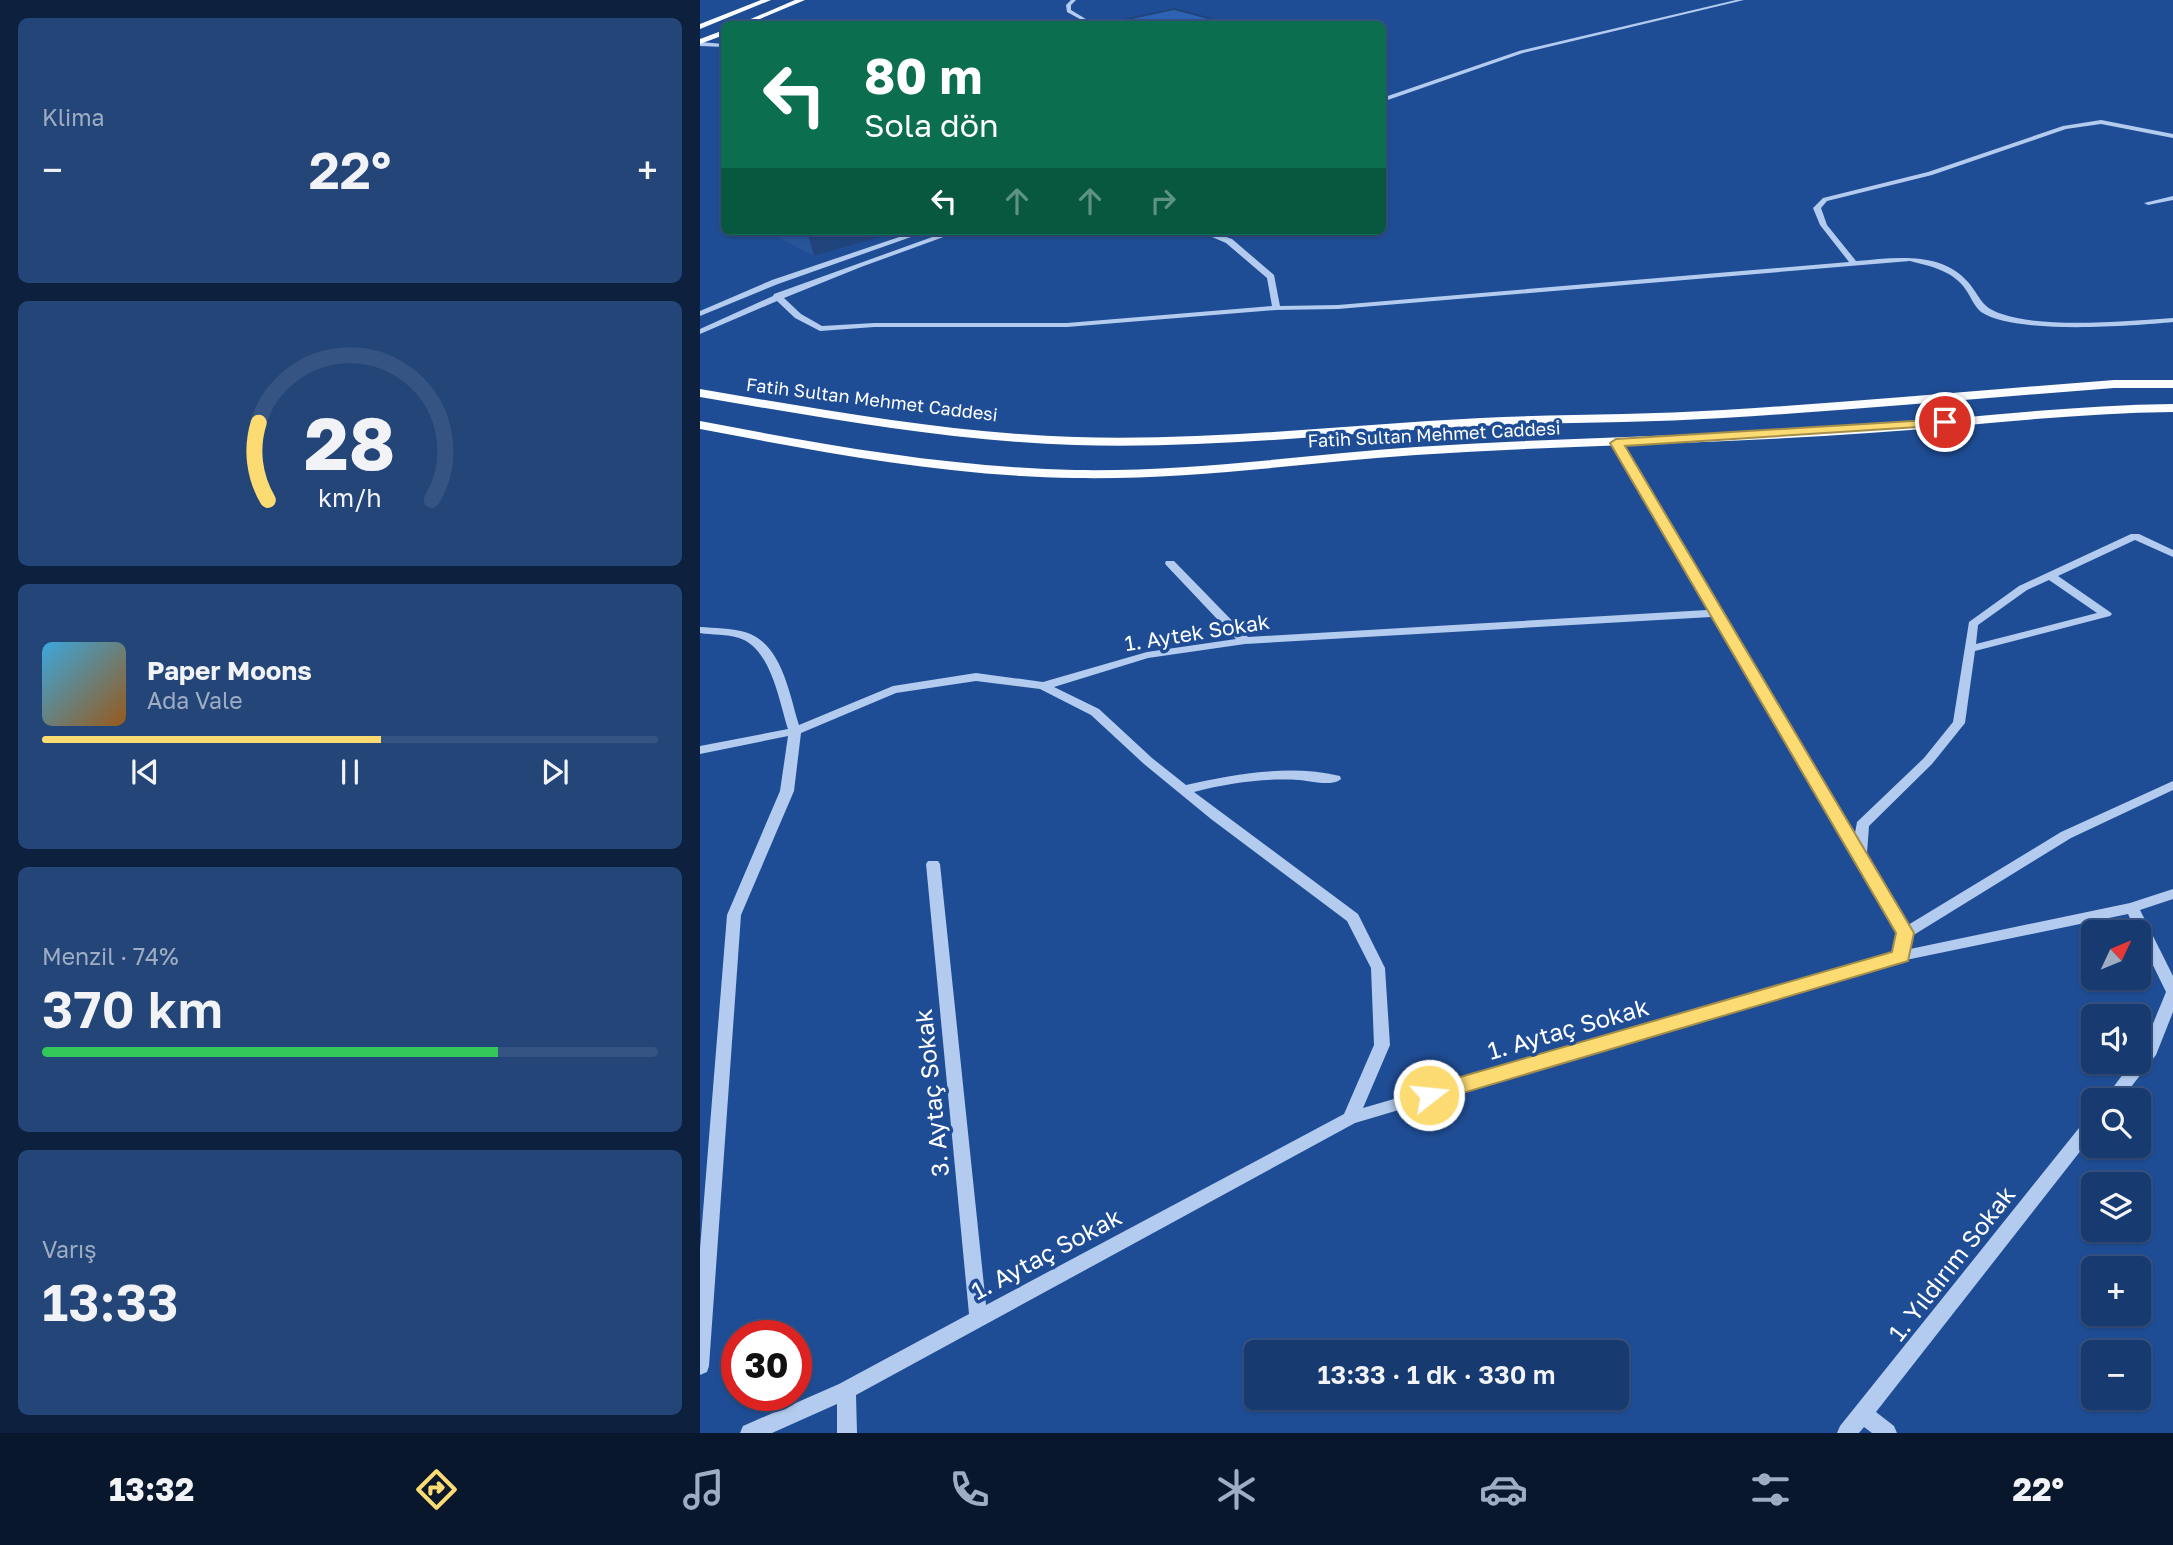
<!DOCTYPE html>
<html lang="tr">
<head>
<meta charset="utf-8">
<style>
	:root { --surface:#173a70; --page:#244578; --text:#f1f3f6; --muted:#9eadc3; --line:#365483; --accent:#fcdb73 }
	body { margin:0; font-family:"Golos Text",sans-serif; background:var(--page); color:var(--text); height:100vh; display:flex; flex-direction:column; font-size:26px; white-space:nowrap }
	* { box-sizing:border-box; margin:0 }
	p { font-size:23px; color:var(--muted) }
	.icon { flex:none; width:38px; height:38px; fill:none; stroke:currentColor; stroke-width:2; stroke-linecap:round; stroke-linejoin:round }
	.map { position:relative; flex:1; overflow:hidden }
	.panel { display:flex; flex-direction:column; gap:18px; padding:18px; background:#0d203e; width:700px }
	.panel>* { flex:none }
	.banner { position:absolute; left:21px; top:21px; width:665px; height:214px; border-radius:10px; box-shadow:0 2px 5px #0004,0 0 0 2px var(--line); background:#0b6e4f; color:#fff; overflow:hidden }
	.needle { width:46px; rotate:46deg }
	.tools { position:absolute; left:1381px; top:920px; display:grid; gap:14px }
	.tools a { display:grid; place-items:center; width:70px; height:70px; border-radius:10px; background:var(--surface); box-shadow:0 2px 5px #0004,0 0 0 2px var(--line); font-size:35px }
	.speed { position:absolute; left:21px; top:1320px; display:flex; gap:14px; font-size:35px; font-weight:700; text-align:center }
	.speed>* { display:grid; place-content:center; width:91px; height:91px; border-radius:50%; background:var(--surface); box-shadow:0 2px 5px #0004,0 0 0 2px var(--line); line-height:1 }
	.speed .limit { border:10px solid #d22; background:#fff; color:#111 }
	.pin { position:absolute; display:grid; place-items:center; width:60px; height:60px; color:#fff; margin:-30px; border:4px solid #fff; border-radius:50%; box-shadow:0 2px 7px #0007 }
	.me { position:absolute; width:77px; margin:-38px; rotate:74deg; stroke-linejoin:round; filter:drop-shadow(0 0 5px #0008) }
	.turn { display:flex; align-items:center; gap:24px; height:147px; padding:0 28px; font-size:32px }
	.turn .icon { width:91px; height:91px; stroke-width:2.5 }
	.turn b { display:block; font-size:49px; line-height:60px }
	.lanes { display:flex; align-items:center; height:66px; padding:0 28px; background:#0003; justify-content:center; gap:35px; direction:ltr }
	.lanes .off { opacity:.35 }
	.big { font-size:52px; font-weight:600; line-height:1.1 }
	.panel .card { flex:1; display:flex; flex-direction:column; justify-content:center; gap:10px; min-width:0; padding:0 24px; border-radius:10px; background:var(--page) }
	.panel .dial { align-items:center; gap:0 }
	.dial svg { height:182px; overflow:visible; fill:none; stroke:var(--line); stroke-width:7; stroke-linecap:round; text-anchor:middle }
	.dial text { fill:var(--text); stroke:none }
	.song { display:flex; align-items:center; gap:21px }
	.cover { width:84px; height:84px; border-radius:10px; background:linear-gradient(135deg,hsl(200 70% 55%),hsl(30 70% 35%)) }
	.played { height:7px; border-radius:4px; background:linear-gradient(90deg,var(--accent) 55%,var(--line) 55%) }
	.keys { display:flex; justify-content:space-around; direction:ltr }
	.heat { display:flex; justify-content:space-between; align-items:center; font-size:38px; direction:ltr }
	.charge { height:10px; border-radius:5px; background:linear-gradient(90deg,#34c759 74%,var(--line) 0) }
	.trip { position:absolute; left:544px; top:1340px; width:385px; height:70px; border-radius:10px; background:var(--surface); box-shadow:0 2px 5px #0004,0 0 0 2px var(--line); font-weight:600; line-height:70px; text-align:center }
	.tab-bar { display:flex; height:112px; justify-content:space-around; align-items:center; background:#09172d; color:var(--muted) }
	.tab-bar .icon { width:49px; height:49px }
	.tab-bar .active { color:var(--accent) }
	.tab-bar b { font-size:32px; color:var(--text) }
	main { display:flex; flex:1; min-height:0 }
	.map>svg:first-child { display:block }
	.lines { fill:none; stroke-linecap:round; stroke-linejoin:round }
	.minor { fill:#b2cbef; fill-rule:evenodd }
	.major { fill:#fafcff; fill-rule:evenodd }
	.wall { fill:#28559a }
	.shaded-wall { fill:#20457d }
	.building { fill:#2e63b3; stroke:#20457d; stroke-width:2 }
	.route { fill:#fcdb73; stroke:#a48e4b; stroke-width:2 }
	.labels { text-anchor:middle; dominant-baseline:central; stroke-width:7; stroke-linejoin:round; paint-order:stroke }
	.far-street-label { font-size:18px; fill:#fff; stroke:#1f4d95 }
	.street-label { font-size:21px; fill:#fff; stroke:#1f4d95 }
	.near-street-label { font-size:24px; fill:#fff; stroke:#1f4d95 }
</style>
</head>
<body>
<main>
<section class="panel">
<div class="card"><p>Klima</p>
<div class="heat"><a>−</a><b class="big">22°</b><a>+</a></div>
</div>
<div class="card dial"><svg viewBox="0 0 100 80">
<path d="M14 69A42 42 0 1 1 86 69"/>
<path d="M14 69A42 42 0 0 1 10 35" stroke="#fcdb73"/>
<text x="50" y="56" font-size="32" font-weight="700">28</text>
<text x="50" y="72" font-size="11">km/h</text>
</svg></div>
<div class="card">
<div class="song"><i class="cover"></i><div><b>Paper Moons</b><p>Ada Vale</p></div></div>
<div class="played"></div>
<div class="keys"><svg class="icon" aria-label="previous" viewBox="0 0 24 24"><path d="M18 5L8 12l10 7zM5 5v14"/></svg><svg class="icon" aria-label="pause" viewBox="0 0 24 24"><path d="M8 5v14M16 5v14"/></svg><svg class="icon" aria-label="next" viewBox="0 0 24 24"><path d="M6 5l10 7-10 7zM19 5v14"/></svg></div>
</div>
<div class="card"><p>Menzil · 74%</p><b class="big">370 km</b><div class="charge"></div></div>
<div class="card"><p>Varış</p><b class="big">13:33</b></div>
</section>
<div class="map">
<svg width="1473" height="1433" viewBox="0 0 1473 1433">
	<rect width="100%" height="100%" fill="#1f4d95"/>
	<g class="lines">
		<path class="minor" d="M 371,0 L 376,0 L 371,5 L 371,10 L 394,24 L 389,24 L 367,12 L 366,5 Z
			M 1036,0 L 1044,0 L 823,53 L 682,102 L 682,98 L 819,51 Z
			M 0,42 L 24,44 L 24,47 L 0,46 Z
			M 1401,120 L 1473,134 L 1473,138 L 1401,124 L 1366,129 L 1232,175 L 1127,201 L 1121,208 L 1127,225 L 1156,261 C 1192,258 1241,250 1268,282 C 1281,297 1280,307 1302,314 C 1346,329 1426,321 1473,318 L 1473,322 C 1430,326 1316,335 1281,312 C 1274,306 1271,297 1266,290 C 1254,271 1230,266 1210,261 L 638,309 L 576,310 L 367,327 L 174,327 L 120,331 L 95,318 L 77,301 L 0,334 L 0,329 L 73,296 L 74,294 L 249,231 L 260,231 L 161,267 L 84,298 L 101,314 L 122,326 L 174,323 L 367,323 L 572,306 L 567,278 L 526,243 L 498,231 L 509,231 L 532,239 L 574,275 L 580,306 L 638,305 L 1149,262 L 1120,225 L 1113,208 L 1123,198 L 1228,172 L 1363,126 Z
			M 1473,196 L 1473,200 L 1448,205 L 1444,203 Z
			M 217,231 L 228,231 L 78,284 L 0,316 L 0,311 L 72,280 Z
			M 917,440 L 922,443 L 1020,613 L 1155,833 L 1157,822 L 1224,758 L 1253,722 L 1269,622 L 1319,586 L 1431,534 L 1439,534 L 1473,550 L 1473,557 L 1435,540 L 1358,576 L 1410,612 L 1412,614 L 1410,616 L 1275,651 L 1265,723 L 1232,764 L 1169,826 L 1167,853 L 1208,925 L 1361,832 L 1473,781 L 1473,790 L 1371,838 L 1212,936 L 1210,949 L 1430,903 L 1473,889 L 1473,899 L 1440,910 L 1473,976 L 1473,1012 L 1456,1055 L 1420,1101 L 1403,1101 L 1432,1062 L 1438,1062 L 1438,1054 L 1443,1048 L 1466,992 L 1428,914 L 1201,961 L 655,1123 L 156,1395 L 157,1433 L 137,1433 L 137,1404 L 72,1433 L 40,1433 L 43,1426 L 139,1384 L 269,1314 L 226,864 L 228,861 L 238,861 L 240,864 L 286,1305 L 644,1114 L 674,1045 L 671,968 L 647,921 L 511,819 L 444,764 L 391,715 L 340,689 L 276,681 L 196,693 L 101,733 L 94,791 L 41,915 L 9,1366 L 7,1372 L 0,1375 L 0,1249 L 27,915 L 80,791 L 88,736 L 0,754 L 0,746 L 88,729 C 79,701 71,648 39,638 C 27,634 12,635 0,633 L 0,627 C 14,628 31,628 45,632 C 82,643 89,693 99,725 L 193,686 L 276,673 L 343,682 L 447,652 L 536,639 L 466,565 L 465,563 L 466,561 L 474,561 L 548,637 L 1007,610 L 912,443 ZM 1349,580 L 1397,613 L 1276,644 L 1278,625 L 1327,590 ZM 1011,617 L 1153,853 L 1198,933 L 1194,953 L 663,1108 L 690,1045 L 685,968 L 658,914 L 494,792 C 529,783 563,778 599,780 C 611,781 632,787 641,779 L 640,776 C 590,764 535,774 486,785 L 452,758 L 399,709 L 354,687 L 448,658 L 545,644 Z
			M 1393,1116 L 1393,1135 L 1176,1412 L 1194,1426 L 1197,1433 L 1172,1433 L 1164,1427 L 1159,1433 L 1137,1433 L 1140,1426 L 1387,1118 Z"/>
		<path class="major" d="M 61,0 L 71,0 L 0,29 L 0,24 Z
			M 95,0 L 105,0 L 48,24 L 39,24 Z
			M 24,30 L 24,35 L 0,44 L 0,39 Z
			M 1414,380 L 1473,380 L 1473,388 L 1414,388 C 1284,398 1153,410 1023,418 C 942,423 861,422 781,426 C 645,433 511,449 375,445 C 249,441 124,418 0,397 L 0,389 C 124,410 249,433 375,437 C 511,441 645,425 781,418 C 861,414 942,415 1023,410 C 1153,402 1284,390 1414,380 Z
			M 1473,404 L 1473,412 C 1371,413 1271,426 1169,433 C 1018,444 867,445 716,455 C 603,463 489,480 375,478 C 247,476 126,453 0,429 L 0,421 C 125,445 247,467 375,470 C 489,472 603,455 716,447 C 867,437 1018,436 1169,425 C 1271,418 1371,405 1473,404 Z"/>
	</g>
	<path class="wall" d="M 66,231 L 201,231 L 114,256 Z"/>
	<path class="shaded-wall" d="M 107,231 L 201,231 L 114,256 Z"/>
	<path class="building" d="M 474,9 L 531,24 L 404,24 Z"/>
	<path class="route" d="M 1245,419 L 1251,422 L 1249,425 L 925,446 L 1214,933 L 1208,961 L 729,1103 L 721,1100 L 718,1095 L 721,1089 L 729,1086 L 1192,952 L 1196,933 L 910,443 L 916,439 Z"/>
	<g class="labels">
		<g class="far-street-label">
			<text transform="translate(172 399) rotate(7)">Fatih Sultan Mehmet Caddesi</text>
			<text transform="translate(734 434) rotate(-3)">Fatih Sultan Mehmet Caddesi</text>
		</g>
		<g class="street-label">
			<text transform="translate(497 632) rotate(-9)">1. Aytek Sokak</text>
		</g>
		<g class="near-street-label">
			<text transform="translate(868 1028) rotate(-16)">1. Aytaç Sokak</text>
			<text transform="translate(231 1093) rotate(-96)">3. Aytaç Sokak</text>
			<text transform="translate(346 1253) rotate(-28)">1. Aytaç Sokak</text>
			<text transform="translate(1251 1263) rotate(-52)">1. Yıldırım Sokak</text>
		</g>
	</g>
</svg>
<div class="tools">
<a><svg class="needle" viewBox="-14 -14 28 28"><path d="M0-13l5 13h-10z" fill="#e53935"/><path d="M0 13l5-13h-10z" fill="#9eadc3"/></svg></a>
<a><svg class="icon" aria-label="sound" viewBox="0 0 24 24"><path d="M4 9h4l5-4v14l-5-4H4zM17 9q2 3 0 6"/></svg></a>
<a><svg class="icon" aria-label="search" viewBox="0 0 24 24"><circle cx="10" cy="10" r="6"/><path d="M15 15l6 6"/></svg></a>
<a><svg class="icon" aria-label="layers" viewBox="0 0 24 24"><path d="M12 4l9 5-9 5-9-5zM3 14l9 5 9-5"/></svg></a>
<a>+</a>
<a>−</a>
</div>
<div class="speed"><div class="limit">30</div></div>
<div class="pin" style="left:1245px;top:422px;background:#d93025"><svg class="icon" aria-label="arrive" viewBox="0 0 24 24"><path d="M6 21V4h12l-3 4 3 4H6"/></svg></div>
<svg class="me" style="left:729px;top:1095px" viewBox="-20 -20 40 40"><circle r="17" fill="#fcdb73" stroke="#fff" stroke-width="3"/><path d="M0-11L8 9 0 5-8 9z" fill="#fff"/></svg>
<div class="trip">13:33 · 1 dk · 330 m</div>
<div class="banner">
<div class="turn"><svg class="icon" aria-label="left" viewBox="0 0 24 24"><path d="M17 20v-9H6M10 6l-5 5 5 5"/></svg><div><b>80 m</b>Sola dön</div></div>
<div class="lanes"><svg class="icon" aria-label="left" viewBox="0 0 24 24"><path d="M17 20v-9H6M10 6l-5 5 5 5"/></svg><svg class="icon off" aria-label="ahead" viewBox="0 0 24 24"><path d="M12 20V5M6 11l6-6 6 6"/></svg><svg class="icon off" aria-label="ahead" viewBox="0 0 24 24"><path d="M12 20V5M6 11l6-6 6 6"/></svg><svg class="icon off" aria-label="right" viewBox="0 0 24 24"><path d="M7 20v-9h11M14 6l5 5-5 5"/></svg></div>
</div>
</div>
</main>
<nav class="tab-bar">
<b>13:32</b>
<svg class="icon active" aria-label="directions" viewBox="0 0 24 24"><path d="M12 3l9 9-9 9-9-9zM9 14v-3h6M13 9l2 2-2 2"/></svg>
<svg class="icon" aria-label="music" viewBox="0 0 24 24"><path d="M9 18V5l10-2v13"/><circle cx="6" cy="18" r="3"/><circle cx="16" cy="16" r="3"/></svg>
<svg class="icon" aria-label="phone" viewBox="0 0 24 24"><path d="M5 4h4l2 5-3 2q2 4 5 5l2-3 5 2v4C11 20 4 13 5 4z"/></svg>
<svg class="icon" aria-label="climate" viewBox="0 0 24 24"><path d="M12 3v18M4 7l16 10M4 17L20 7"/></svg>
<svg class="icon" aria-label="car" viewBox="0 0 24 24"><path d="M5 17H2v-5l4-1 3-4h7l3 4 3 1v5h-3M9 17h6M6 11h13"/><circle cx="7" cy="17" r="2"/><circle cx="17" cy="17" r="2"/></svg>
<svg class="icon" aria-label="filters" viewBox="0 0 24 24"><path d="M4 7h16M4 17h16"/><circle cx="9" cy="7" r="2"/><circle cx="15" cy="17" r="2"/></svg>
<b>22°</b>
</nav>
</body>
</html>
